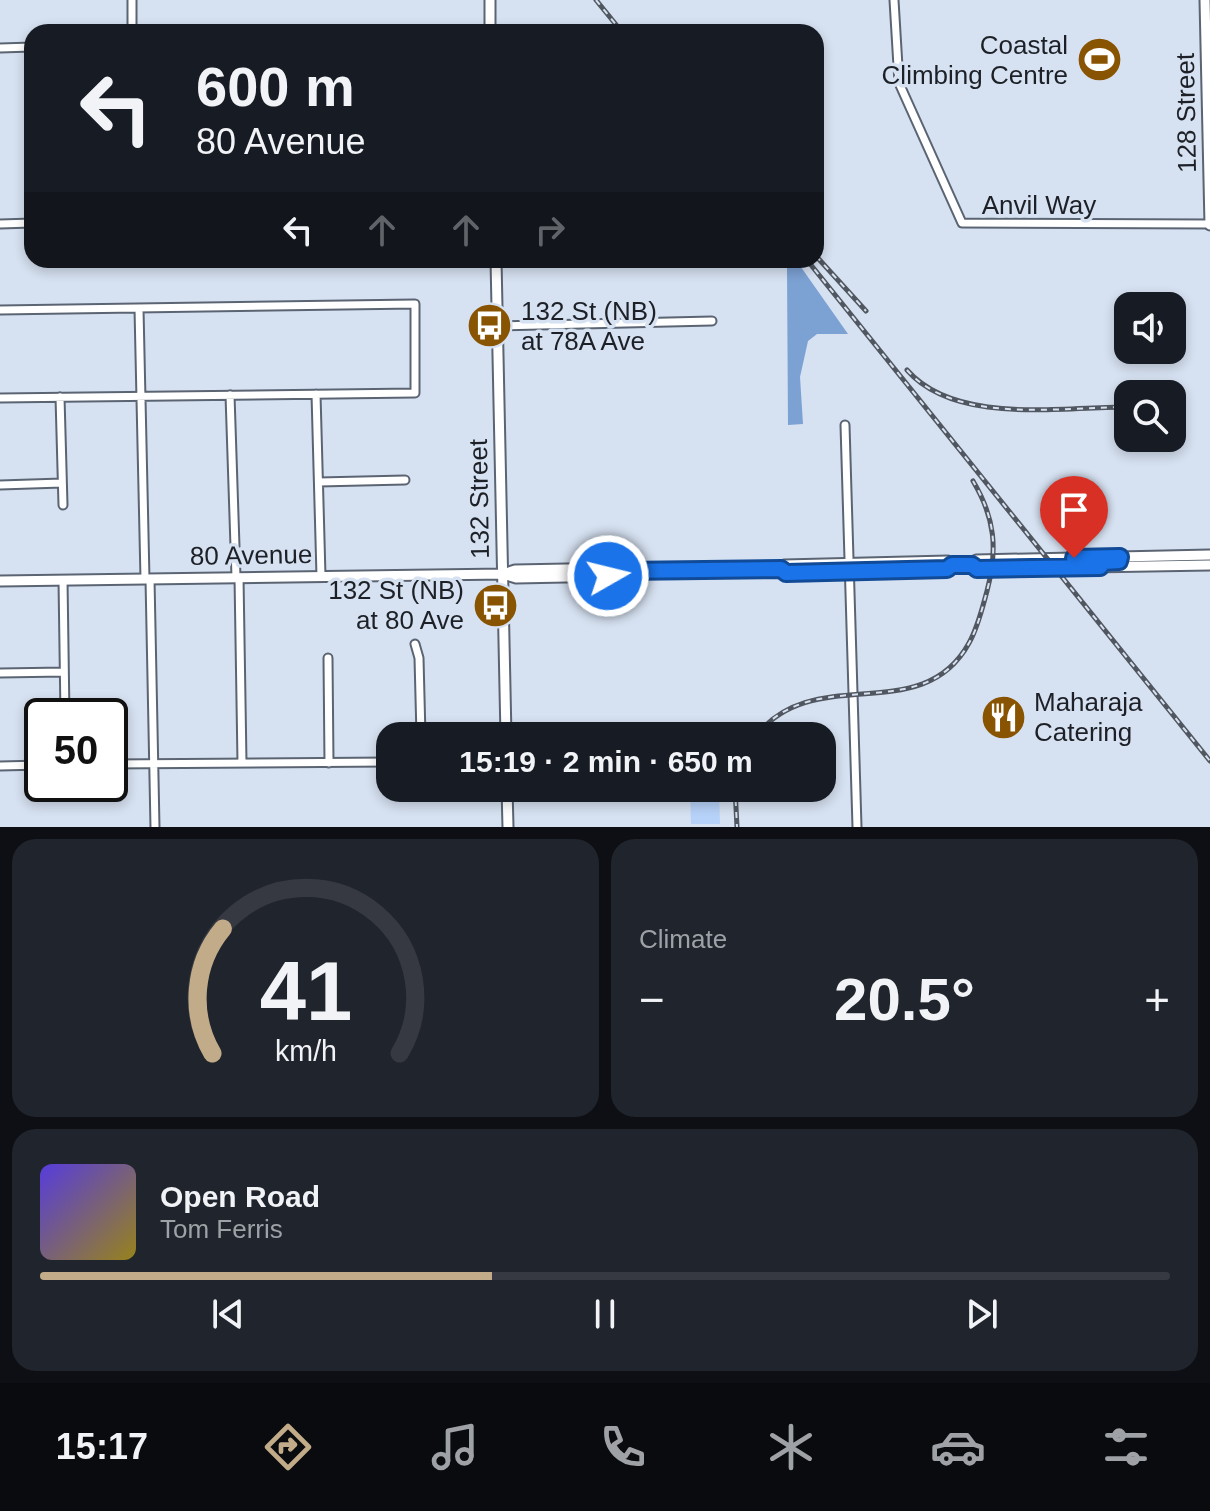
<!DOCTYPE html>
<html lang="en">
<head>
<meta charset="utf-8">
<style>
	:root { --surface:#171b24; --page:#20242c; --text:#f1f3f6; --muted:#9ea1a6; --line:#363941; --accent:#c2ab88 }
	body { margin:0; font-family:Helvetica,sans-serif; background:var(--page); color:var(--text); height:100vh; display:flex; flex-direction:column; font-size:30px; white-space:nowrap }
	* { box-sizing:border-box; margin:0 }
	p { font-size:26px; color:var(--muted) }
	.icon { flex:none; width:44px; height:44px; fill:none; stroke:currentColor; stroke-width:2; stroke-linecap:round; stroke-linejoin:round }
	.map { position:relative; height:827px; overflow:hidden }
	.drawer { display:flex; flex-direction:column; gap:12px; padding:12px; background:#0d0f14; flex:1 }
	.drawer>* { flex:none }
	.top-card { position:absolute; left:24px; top:24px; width:800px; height:244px; border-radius:24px; box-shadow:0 4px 12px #0003; background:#171b24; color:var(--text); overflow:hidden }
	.tools { position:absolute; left:1114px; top:292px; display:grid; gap:16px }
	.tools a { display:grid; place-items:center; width:72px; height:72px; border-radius:16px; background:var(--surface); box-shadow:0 4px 12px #0003; font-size:40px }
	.speed { position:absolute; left:24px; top:698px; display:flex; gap:16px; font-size:40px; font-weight:700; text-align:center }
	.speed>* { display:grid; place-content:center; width:104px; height:104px; border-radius:50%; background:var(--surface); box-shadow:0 4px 12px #0003; line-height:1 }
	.speed .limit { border:4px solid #111; border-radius:12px; background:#fff; color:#111 }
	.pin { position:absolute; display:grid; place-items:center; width:68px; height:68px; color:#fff; margin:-82px -34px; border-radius:50% 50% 50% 0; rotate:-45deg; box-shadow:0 0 8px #0007 }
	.pin .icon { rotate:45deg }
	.me { position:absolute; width:88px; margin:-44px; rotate:82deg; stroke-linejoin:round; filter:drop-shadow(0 0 6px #0008) }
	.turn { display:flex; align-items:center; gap:28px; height:168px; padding:0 40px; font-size:36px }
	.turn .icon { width:104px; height:104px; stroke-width:2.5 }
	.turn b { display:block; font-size:56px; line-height:68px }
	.lanes { display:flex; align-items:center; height:76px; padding:0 40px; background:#0003; justify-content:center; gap:40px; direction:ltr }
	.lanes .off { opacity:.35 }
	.big { font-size:60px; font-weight:700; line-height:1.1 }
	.drawer .card { flex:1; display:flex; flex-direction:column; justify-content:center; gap:12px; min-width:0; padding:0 28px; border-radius:24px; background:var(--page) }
	.drawer .dial { align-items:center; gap:0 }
	.dial svg { height:208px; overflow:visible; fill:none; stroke:var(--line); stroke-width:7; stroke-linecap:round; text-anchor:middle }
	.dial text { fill:var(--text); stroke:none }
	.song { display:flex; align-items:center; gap:24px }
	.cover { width:96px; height:96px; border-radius:12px; background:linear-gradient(135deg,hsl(250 70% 55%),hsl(50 70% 35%)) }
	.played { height:8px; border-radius:4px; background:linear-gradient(90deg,var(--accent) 40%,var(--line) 40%) }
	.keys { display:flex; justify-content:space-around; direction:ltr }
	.heat { display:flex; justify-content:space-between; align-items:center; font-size:44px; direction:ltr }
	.drawer .tiles { flex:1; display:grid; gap:12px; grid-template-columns:1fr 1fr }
	.card:last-child { grid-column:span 2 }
	.trip { position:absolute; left:376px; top:722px; width:460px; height:80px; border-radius:24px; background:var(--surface); box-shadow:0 4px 12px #0003; font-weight:700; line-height:80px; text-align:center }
	.tab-bar { display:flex; height:128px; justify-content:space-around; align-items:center; background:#090b0e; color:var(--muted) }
	.tab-bar .icon { width:56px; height:56px }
	.tab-bar .selected { color:var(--accent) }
	.tab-bar b { font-size:36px; color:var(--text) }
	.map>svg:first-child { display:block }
	.green { fill:#b7d2f8 }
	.forest { fill:#7ca1d3 }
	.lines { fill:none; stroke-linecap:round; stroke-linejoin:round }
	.minor-casing { stroke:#5b6472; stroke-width:11 }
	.secondary-casing { stroke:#5b6472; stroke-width:13 }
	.minor { stroke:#fff; stroke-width:7 }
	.secondary { stroke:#fff; stroke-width:9 }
	.rail-casing { stroke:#515760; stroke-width:5 }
	.rail { stroke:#d6e1f1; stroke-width:2; stroke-dasharray:6; stroke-linecap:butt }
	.route-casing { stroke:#114b97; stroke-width:20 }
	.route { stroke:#1a73e8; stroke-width:14 }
	.labels { text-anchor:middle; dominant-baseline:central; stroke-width:7; stroke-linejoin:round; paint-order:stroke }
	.poi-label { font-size:26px; fill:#1d2127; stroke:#d6e1f1; text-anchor:end }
	.street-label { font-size:26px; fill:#1d2127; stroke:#d6e1f1 }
</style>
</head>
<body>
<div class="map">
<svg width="1210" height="827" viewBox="0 0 1210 827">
	<rect width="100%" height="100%" fill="#d6e1f1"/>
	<path class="green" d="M 690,788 L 719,788 L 720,824 L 691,824 Z"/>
	<path class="forest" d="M 791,260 L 796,260 L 848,334 L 817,334 L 808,341 L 800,377 L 803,424 L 788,425 L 787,268 Z"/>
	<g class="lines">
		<defs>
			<path id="minor" d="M 132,0 L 132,32
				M 894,0 L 899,83 L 962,223 L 1210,224
				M 0,48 L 32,47
				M 0,224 L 32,223
				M 139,309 L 145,579
				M 0,310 L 415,304 L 415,393 L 0,398
				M 497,326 L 712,321
				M 316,394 L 321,576
				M 230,395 L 236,577
				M 60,397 L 63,505
				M 845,425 L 857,827
				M 319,482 L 405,480
				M 0,485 L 62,483
				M 239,577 L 242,763
				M 150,579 L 155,827
				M 63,580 L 65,716
				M 415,644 L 419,658 L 421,736
				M 328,658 L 329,763
				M 0,673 L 64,672
				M 110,764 L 390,762
				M 0,766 L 42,765"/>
			<path id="secondary" d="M 490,0 L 490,32
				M 1205,0 L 1210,225
				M 496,260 L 506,736
				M 972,565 L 977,569 L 1210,565
				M 781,569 L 786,573 L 947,569 L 952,565
				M 503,574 L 516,578 L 617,576 L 623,571
				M 0,581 L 503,574 L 515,570 L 618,568 L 623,571 L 781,569 L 784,565 L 948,561 L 952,565 L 972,565 L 976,560 L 1210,555
				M 507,788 L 508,827"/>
		</defs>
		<use href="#minor" class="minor-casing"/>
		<use href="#secondary" class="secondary-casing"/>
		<use href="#minor" class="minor"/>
		<use href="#secondary" class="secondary"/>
		<defs>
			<path id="rail" d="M 596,0 L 622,32
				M 816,256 L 866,311
				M 807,260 L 1210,761
				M 907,370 C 955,425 1061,407 1128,407
				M 756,736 C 814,661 922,729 969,643 C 978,627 982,609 987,591 C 998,549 995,518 973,481
				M 735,788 L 737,827"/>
		</defs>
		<use href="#rail" class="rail-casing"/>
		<use href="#rail" class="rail"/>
	</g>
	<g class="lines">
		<defs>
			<path id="route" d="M 608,576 L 617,576 L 623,571 L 781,569 L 786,573 L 947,569 L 952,565 L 972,565 L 977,569 L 1100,567 L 1104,562 L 1119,561 L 1120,557 L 1074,558"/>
		</defs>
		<use href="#route" class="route-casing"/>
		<use href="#route" class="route"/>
	</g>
	<defs>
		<symbol id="stadium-disc" viewBox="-11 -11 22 22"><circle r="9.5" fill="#895401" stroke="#d6e1f1"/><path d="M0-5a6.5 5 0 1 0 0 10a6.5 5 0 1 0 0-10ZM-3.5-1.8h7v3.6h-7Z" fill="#fff"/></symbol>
		<symbol id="bus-disc" viewBox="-11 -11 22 22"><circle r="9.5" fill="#895401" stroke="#d6e1f1"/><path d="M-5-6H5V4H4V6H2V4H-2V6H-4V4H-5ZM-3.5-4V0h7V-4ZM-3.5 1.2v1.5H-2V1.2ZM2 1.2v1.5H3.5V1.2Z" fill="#fff"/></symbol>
		<symbol id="restaurant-disc" viewBox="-11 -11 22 22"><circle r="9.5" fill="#895401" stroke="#d6e1f1"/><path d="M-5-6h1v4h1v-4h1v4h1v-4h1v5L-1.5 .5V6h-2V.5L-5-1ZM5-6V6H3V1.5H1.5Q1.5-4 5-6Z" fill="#fff"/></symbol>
	</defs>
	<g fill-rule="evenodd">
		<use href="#stadium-disc" x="1074" y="34" width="51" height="51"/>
		<use href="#bus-disc" x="464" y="300" width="51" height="51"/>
		<use href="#bus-disc" x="470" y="580" width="51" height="51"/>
		<use href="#restaurant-disc" x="978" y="692" width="51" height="51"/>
	</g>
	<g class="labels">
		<g class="poi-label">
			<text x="1068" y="45">Coastal<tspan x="1068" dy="30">Climbing Centre</tspan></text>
			<text x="521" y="311" text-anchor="start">132 St (NB)<tspan x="521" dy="30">at 78A Ave</tspan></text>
			<text x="464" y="590">132 St (NB)<tspan x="464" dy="30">at 80 Ave</tspan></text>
			<text x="1034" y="702" text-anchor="start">Maharaja<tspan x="1034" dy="30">Catering</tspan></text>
		</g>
		<g class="street-label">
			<text transform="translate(1186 113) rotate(-91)">128 Street</text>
			<text x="1039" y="205">Anvil Way</text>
			<text transform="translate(479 499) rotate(-91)">132 Street</text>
			<text transform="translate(251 555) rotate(-1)">80 Avenue</text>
		</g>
	</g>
</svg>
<div class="tools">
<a><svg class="icon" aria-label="sound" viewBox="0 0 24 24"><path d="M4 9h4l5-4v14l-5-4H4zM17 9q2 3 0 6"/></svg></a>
<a><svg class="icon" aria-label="search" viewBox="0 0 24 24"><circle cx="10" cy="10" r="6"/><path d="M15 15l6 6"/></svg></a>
</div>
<div class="speed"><div class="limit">50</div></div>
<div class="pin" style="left:1074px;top:558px;background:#d93025"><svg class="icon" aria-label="arrive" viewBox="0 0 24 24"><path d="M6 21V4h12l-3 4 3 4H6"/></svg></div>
<svg class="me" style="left:608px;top:576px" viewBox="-20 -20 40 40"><circle r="17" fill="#1a73e8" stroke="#fff" stroke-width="3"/><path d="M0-11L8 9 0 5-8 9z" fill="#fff"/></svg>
<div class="trip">15:19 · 2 min · 650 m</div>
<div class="top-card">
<div class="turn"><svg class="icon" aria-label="left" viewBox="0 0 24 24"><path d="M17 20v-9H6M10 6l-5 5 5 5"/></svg><div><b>600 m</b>80 Avenue</div></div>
<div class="lanes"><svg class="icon" aria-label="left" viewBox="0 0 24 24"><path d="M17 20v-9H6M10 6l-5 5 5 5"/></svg><svg class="icon off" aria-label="ahead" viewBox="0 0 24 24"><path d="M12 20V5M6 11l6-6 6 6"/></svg><svg class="icon off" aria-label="ahead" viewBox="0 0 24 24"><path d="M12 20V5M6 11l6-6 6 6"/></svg><svg class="icon off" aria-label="right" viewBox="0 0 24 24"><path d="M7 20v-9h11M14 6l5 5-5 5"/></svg></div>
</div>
</div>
<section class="drawer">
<div class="tiles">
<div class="card dial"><svg viewBox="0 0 100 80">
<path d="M14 69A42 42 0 1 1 86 69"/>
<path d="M14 69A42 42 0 0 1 18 21" stroke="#c2ab88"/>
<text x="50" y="56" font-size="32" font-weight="700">41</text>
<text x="50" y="72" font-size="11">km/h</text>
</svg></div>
<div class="card"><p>Climate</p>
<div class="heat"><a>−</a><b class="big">20.5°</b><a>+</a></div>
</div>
<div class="card">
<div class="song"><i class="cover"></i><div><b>Open Road</b><p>Tom Ferris</p></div></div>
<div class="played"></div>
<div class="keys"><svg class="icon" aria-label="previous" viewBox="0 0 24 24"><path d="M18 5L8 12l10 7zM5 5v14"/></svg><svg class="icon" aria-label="pause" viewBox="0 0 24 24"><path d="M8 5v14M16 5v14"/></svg><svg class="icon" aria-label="next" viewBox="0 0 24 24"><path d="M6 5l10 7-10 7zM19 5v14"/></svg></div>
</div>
</div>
</section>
<nav class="tab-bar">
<b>15:17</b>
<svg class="icon selected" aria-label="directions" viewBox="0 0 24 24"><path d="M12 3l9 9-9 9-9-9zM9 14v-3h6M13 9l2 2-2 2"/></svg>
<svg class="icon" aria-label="music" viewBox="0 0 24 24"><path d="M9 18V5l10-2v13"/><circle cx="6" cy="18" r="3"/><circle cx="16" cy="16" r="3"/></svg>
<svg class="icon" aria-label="phone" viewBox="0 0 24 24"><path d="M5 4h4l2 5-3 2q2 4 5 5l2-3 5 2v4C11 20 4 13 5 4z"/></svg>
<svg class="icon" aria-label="climate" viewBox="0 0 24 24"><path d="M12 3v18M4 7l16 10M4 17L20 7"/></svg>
<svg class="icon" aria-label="car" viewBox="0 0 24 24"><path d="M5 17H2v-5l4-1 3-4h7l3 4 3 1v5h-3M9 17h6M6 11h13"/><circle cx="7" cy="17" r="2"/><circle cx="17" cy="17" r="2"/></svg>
<svg class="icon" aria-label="filters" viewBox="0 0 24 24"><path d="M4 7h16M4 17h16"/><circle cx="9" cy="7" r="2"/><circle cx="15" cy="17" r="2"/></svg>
</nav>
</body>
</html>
